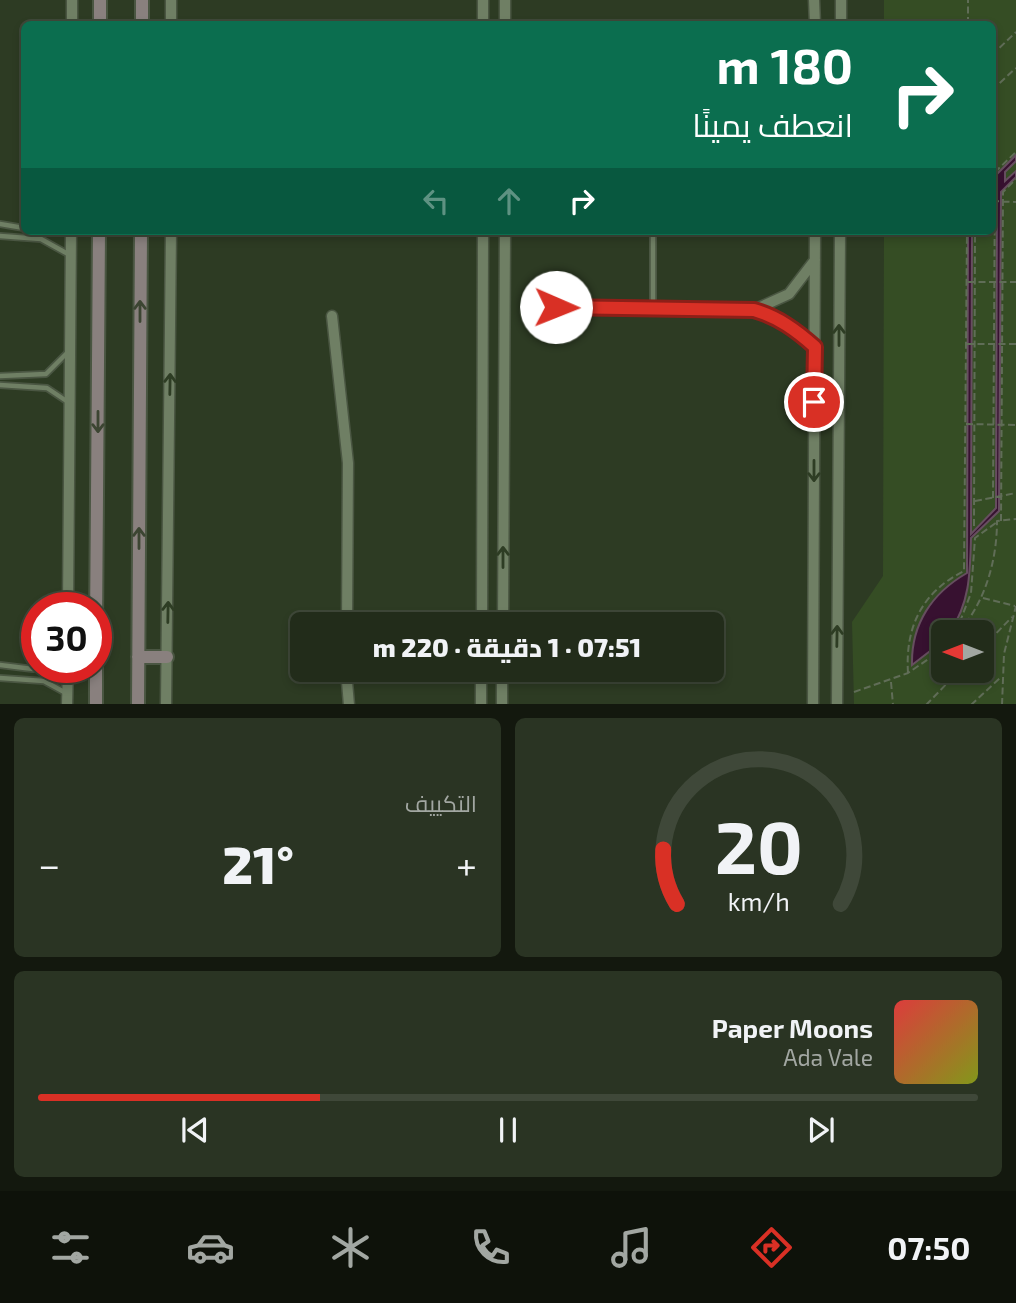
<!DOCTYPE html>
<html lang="ar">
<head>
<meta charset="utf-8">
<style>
	:root { --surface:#222c1a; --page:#2a3423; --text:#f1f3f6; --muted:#a2a7a2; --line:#3f4839; --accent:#d93025 }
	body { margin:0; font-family:"Exo 2",Cairo,sans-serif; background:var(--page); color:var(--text); direction:rtl; height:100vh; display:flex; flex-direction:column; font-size:26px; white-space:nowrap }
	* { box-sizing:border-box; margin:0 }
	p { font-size:23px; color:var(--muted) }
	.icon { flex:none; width:38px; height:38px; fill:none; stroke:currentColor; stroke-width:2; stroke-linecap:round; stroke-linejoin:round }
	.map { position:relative; height:704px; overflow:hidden; direction:ltr }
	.drawer { display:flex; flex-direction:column; gap:14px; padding:14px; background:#13180e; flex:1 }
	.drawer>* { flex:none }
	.banner { position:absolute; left:21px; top:21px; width:975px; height:214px; border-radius:10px; box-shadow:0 4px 10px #0003,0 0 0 2px var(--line); direction:rtl; background:#0b6e4f; color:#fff; overflow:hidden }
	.needle { width:46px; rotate:270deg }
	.tools { position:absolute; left:931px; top:620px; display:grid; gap:14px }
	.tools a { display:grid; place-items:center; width:63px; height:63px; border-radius:10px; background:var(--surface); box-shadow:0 4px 10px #0003,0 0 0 2px var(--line); font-size:35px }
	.speed { position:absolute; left:21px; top:592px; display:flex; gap:14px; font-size:35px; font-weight:700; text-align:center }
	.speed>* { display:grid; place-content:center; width:91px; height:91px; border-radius:50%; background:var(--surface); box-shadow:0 4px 10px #0003,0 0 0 2px var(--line); line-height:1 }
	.speed .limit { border:10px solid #d22; background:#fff; color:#111 }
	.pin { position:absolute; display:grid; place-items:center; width:60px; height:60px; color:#fff; margin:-30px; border:4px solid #fff; border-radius:50%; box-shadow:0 2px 7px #0007 }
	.me { position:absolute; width:77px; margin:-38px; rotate:91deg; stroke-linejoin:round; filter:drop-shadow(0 0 5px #0008) }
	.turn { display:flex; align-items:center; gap:24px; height:147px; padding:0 28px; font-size:32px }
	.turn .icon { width:91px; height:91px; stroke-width:2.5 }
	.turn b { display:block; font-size:49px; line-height:60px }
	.lanes { display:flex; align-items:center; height:66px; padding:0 28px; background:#0003; justify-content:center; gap:35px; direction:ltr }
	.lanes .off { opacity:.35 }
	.big { font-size:52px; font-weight:800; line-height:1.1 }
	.drawer .tile { flex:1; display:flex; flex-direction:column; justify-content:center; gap:10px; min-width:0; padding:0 24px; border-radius:10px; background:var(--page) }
	.drawer .dial { align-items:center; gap:0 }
	.dial svg { height:182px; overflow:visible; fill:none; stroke:var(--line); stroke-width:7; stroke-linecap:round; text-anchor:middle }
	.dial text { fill:var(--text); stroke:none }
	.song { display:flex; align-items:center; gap:21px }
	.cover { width:84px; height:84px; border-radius:10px; background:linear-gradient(135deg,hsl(0 70% 55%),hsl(70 70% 35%)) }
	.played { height:7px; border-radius:4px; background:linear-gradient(90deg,var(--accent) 30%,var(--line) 30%) }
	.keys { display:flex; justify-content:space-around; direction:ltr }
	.heat { display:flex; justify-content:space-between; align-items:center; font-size:38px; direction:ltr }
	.drawer .tiles { flex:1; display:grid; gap:14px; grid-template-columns:1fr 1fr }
	.tile:last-child { grid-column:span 2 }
	.trip { position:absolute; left:290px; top:612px; width:434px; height:70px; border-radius:10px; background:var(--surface); box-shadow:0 4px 10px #0003,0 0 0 2px var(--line); font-weight:800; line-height:70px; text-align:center; direction:rtl }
	.tabs { display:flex; height:112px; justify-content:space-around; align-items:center; background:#0e120a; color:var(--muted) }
	.tabs .icon { width:49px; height:49px }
	.tabs .selected { color:var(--accent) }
	.tabs b { font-size:32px; color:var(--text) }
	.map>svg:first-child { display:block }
	.green { fill:#354d24; fill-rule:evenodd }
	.water { fill:#371130; stroke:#664e5f; stroke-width:2 }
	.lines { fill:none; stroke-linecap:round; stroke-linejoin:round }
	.service-casing { stroke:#4a5642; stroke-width:8 }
	.minor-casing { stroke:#4a5642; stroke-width:13 }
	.secondary-casing { stroke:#4a5642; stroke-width:16 }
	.path { stroke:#606d57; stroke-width:2; stroke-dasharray:7 3.5; stroke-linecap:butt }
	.service { stroke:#6f7f64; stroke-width:4.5 }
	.minor { stroke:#6f7f64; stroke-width:10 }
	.secondary { stroke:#89807e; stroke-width:12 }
	.oneway { stroke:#3c4532 }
	.oneway2 { stroke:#2e3d24 }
	.route-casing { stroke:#8d1f18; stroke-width:18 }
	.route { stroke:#d93025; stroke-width:12 }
</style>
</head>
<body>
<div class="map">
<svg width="1016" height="705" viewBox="0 0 1016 705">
	<rect width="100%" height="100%" fill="#2d3b23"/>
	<path class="green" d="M 884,0 L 1016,0 L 1016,704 L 854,704 L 852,622 L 883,576 L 884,231 L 992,231 L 992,24 L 884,24 ZM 943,632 L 982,632 L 982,670 L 943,670 Z"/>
	<path class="water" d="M 1016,155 L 1016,161 L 1005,172 L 1005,181 L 1016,171 L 1016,177 L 1001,192 L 999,511 L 971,538 C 970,573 970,602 950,632 L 943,632 L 943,641 L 912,665 C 911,624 932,593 967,573 L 968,231 L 972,231 L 971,534 L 996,508 L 997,174 Z"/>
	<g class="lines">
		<defs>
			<path id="service" d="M 0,224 L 24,228
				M 0,236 L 41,239 L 68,254
				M 653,307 L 653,231
				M 0,376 L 46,374 L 68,352
				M 0,385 L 47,388 L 68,402
				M 0,665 L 33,669 L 45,667
				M 0,678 L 44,681 L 66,693"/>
			<path id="minor" d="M 505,0 L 505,24
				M 814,0 L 815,24
				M 72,24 L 72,0
				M 171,24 L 171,0
				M 483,24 L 483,0
				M 841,24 L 841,0
				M 557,307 L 754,310 L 789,294 L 815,260
				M 755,310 L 784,322 L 815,347
				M 332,316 L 348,463 L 347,625
				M 68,607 L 71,231
				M 482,625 L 483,231
				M 503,625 L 505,231
				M 346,670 L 349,705
				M 67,705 L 68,667
				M 166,705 L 171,231
				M 481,705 L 481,670
				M 502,705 L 502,670
				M 813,705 L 815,231
				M 837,705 L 840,231"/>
			<path id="secondary" d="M 100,24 L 100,0
				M 142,24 L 142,0
				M 96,628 L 99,231
				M 138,657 L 167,657
				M 96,705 L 96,667
				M 138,705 L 141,231"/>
		</defs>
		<use href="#service" class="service-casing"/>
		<use href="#minor" class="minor-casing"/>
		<use href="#secondary" class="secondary-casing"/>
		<path class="path" d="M 968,24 L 968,0
			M 992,55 L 1016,32
			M 992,90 L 1016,68
			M 992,201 L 1016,202
			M 968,282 L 1016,282
			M 967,344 L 1016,344
			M 966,424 L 1016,425
			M 993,498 L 995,172 L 1016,152
			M 975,501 L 1016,493
			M 1001,521 L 1003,192 L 1016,179
			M 974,526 L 975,231
			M 983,598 L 1015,606
			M 956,632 L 971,593 L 975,538 L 997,522
			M 959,632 C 985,602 997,561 997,521 L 1016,519
			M 982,648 L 1012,617
			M 908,673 C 905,627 922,592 964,571 L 967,231
			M 891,682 L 893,705
			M 854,692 L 908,673 L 943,649
			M 926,705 L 960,670
			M 971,705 L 1001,677
			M 1002,705 L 1004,654 L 1016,606"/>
		<use href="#service" class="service"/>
		<use href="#minor" class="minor"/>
		<use href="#secondary" class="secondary"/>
	</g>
	<defs><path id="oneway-shaft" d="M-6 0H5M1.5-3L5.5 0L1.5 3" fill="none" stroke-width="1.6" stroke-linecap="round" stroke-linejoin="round" transform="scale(1.75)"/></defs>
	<g class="oneway">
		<use href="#oneway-shaft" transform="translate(140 311) rotate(-90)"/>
		<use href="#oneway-shaft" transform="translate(98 422) rotate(90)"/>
		<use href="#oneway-shaft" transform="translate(139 538) rotate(-90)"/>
	</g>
	<g class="oneway2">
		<use href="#oneway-shaft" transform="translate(839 335) rotate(-90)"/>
		<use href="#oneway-shaft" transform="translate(170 384) rotate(-89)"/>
		<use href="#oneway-shaft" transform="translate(814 471) rotate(90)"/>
		<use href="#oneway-shaft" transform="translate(503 557) rotate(-90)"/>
		<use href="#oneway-shaft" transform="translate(168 612) rotate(-89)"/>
		<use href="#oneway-shaft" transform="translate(837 636) rotate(-89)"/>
	</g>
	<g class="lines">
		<defs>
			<path id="route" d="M 556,307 L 754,310 C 778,317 796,330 815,347 L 814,402"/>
		</defs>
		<use href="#route" class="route-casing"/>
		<use href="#route" class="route"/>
	</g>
</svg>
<div class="tools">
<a><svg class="needle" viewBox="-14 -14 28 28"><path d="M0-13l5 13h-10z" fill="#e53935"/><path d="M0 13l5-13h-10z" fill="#a2a7a2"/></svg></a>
</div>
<div class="speed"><div class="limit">30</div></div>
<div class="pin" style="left:814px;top:402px;background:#d93025"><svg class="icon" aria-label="arrive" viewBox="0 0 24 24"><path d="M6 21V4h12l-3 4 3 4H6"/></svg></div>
<svg class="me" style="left:556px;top:307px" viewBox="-20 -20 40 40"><circle r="19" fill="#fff"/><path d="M0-13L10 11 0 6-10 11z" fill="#d93025"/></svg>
<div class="trip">07:51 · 1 دقيقة · 220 m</div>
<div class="banner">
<div class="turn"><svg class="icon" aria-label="right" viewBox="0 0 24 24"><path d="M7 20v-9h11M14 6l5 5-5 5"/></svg><div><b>180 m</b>انعطف يمينًا</div></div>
<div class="lanes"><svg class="icon off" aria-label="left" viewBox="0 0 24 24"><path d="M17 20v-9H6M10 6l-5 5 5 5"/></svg><svg class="icon off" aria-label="ahead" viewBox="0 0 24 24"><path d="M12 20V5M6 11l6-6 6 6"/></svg><svg class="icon" aria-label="right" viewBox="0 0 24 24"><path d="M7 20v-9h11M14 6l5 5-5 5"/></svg></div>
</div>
</div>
<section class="drawer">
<div class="tiles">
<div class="tile dial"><svg viewBox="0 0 100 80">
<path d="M14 69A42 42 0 1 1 86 69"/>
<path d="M14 69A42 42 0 0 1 8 45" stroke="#d93025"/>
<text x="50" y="56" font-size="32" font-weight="700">20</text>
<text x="50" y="72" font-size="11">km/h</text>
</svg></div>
<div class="tile"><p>التكييف</p>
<div class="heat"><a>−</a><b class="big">21°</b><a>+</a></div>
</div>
<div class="tile">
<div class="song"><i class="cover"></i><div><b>Paper Moons</b><p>Ada Vale</p></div></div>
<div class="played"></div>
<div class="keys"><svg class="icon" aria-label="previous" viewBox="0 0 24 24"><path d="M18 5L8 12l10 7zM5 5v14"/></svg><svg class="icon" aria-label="pause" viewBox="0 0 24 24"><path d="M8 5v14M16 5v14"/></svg><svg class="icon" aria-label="next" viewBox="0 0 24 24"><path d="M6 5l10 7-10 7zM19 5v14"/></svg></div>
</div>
</div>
</section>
<nav class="tabs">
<b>07:50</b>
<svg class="icon selected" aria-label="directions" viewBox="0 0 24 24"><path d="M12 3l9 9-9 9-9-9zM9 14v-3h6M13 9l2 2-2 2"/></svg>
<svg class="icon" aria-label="music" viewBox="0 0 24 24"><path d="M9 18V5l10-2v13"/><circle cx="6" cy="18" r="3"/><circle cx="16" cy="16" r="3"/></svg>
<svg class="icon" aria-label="phone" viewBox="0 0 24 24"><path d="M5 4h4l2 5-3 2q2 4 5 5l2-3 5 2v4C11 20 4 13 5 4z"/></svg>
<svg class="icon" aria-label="climate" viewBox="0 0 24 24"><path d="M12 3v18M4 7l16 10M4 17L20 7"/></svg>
<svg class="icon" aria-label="car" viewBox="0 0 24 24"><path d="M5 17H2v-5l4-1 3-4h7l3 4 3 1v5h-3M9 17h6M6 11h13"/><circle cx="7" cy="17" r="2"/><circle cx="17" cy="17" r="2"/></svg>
<svg class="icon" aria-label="filters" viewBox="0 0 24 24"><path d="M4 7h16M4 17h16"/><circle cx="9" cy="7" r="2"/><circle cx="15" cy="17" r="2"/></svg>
</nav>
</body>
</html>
